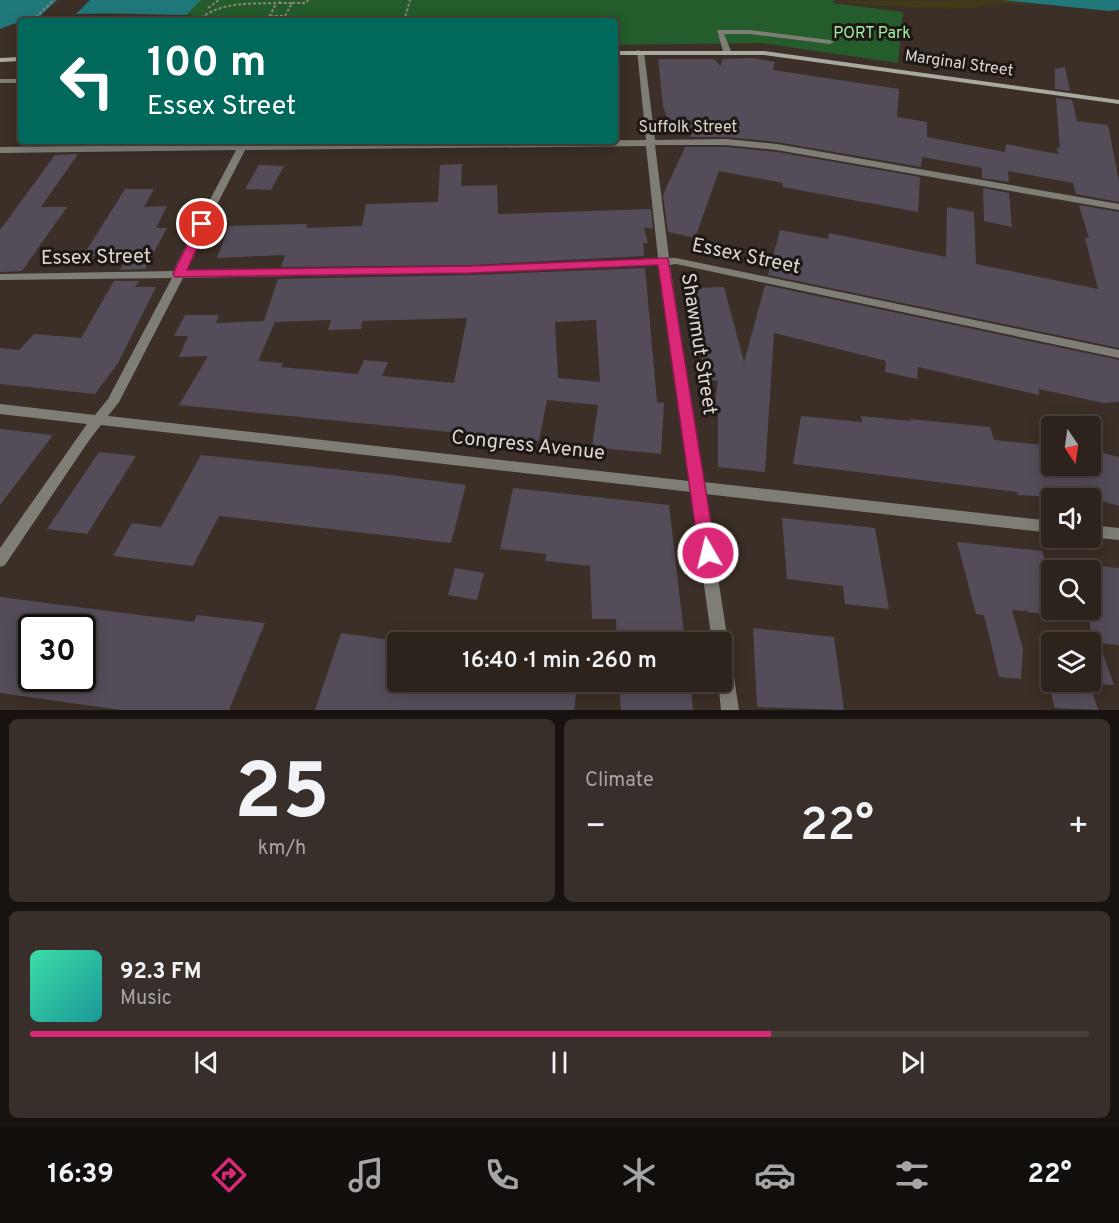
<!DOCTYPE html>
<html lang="en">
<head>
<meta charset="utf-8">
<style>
	:root { --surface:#2c231d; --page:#382f2a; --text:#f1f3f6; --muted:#a6a4a4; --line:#48403b; --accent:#db2777 }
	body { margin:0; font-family:Overpass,sans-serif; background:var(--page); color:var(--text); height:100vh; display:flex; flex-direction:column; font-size:22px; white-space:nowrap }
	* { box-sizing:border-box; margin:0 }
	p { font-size:20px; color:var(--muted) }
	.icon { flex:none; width:33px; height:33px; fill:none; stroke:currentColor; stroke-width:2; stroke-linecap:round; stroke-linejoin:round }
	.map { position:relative; height:710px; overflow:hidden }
	.sheet { display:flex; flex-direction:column; gap:9px; padding:9px; background:#181310; flex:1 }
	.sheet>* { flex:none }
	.banner { position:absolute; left:18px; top:18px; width:600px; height:126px; border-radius:6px; box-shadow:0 3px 15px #0003,0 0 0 2px var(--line); background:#00695c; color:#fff; overflow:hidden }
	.needle { width:39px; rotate:167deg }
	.buttons { position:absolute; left:1041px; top:416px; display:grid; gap:12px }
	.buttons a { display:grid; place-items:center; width:60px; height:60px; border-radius:6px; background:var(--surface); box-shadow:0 3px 15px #0003,0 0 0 2px var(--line); font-size:30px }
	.speed { position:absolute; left:18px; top:614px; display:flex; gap:12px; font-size:30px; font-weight:700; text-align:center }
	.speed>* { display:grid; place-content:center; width:78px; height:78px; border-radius:50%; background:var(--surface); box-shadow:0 3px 15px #0003,0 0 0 2px var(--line); line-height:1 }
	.speed .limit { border:3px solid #111; border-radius:9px; background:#fff; color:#111 }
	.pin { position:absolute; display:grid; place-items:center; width:51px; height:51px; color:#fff; margin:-26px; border:3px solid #fff; border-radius:50%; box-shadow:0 2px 6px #0007 }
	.me { position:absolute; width:66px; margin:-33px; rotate:352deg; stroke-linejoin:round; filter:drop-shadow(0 0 4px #0008) }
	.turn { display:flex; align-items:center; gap:21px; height:126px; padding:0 30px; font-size:27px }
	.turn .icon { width:78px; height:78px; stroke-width:2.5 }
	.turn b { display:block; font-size:42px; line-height:51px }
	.big { font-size:45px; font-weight:600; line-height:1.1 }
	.sheet .widget { flex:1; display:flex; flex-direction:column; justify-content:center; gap:9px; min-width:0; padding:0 21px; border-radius:9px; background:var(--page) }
	.sheet .dial { align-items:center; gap:0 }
	.dial b { font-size:78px; line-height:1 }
	.song { display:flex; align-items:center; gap:18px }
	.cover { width:72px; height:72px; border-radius:9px; background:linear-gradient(135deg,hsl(160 70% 55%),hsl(180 70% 35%)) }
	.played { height:6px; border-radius:3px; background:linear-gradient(90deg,var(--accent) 70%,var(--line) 70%) }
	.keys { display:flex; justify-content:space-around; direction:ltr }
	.heat { display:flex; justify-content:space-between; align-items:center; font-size:33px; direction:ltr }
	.sheet .tiles { flex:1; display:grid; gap:9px; grid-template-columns:1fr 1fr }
	.widget:last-child { grid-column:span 2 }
	.trip { position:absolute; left:387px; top:632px; width:345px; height:60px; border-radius:6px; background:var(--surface); box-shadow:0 3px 15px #0003,0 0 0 2px var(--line); font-weight:600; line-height:60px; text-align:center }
	.tab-bar { display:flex; height:96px; justify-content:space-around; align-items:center; background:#120e0c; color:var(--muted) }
	.tab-bar .icon { width:42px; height:42px }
	.tab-bar .selected { color:var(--accent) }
	.tab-bar b { font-size:27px; color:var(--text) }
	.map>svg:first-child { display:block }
	.green { fill:#245c2b }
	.sand { fill:#413919 }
	.water { fill:#20787a }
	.pier { fill:#3b2f27 }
	.building { fill:#544c59; fill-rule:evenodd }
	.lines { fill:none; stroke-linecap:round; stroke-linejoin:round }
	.path { stroke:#8d837d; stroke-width:2; stroke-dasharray:3 2; stroke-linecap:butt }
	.service { fill:#7e7e77; fill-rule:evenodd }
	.minor { fill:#7e7e77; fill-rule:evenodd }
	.secondary { fill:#a9aa9f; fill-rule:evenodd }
	.route { fill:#db2777; stroke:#8e194d; stroke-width:1.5 }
	.labels { text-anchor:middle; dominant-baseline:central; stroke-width:6; stroke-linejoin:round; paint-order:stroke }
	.far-park-label { font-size:16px; fill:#9eefa4; stroke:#1e1815 }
	.far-street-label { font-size:16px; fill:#ded6d1; stroke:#1e1815 }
	.street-label { font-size:20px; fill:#ded6d1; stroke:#1e1815 }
</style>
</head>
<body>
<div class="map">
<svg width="1119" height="710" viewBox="0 0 1119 710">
	<rect width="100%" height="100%" fill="#3b2f27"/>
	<path class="green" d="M 201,0 L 834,0 L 833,3 L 903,12 L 898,63 L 762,43 L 615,45 L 615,21 L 190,21 L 194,16 L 186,15 Z"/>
	<path class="sand" d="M 1002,0 L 1042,4 L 987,4 C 974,15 855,4 832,1 Z"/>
	<path class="water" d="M 0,0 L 201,0 L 186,15 C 126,15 54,7 0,29 Z
		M 1002,0 L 1119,0 L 1119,10 L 1109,11 Z"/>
	<path class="pier" d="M 57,0 L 90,0 L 71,19 L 35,21 Z"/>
	<path class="building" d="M 752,58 L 775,62 L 773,70 L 899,89 L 897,117 L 927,122 L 927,137 L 1005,152 L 1006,144 L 1058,154 L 1057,147 L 1060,148 L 1056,98 L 1072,100 L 1077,121 L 1108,125 L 1119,181 L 1119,202 L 1076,194 L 1073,183 L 1008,171 L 1009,182 L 982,178 L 982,168 L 922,157 L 921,167 L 777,142 L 726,137 L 690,137 L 692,131 L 672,133 L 663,106 L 658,59 L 715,59 L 720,66 L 723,59 Z
		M 1065,67 L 1070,91 L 1055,89 L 1055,69 Z
		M 685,147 L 726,147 L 777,152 L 920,177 L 918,212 L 782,187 L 783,183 L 719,171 L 695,238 L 668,232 L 663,195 Z
		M 78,154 L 41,207 L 67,207 L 22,271 L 0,272 L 0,230 L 55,155 Z
		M 462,164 L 461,186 L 497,185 L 498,214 L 651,209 L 653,229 L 644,227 L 648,243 L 643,243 L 644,256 L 471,265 L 281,267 L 285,255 L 217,258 L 229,226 L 307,224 L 306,228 L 362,226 L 366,204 L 438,202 L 440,165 Z
		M 259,165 L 284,166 L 271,190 L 245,189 Z
		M 983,188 L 1009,193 L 1012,227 L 984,221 Z
		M 125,189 L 154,189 L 144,207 L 167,206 L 156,228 L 167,228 L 145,269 L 120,270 L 128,255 L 83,256 Z
		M 1079,205 L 1119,212 L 1119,348 L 768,275 L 780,230 L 828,239 L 829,233 L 946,257 L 947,207 L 974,212 L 976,264 L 1098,289 L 1085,238 L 1089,238 Z
		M 645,268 L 657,402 L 664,403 L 661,454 L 592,447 L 598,405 L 547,400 L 539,441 L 179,405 L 208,356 L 179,357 L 188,336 L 174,336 L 185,315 L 219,315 L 216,323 L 264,321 L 278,279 L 471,275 ZM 467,318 L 454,383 L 382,376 L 388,362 L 364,360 L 358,374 L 281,367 L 283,363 L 258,361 L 275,322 L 331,320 L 328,330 L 361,329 L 362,321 ZM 596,320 L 600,382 L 558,378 L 555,322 Z
		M 114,281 L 139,281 L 135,287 L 156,287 L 118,363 L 95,394 L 0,384 L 0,348 L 19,350 L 34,334 L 81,338 Z
		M 765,285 L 1119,360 L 1119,402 L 1103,403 L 1039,389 L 1039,395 L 918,367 L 917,379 L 885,372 L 886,361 L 774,333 L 765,472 L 718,467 L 718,409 L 714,409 L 718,381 L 699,378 L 705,340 L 693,288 L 724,287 L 744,362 Z
		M 801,416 L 862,422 L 861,416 L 911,421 L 910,419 L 990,427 L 994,440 L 1052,446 L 1052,465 L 1090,465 L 1090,450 L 1119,457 L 1119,506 L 1090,498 L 1018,495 L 1017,492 L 793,464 Z
		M 0,429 L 53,435 L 0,505 Z
		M 99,452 L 136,456 L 87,534 L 47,529 Z
		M 201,455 L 391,475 L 466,485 L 451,543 L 219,516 L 193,566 L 113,556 L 132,523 L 161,527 Z
		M 513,488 L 669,505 L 685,642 L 617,642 L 616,619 L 592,619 L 590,566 L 545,561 L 547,554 L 500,549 Z
		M 782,518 L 875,528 L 889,609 L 845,604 L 843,586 L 787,579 Z
		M 957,542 L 1042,551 L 1045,560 L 1052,561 L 1052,615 L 1027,612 L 1026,608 L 1026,611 L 1012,610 L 1023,649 L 1021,679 L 999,677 L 984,615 L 976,614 Z
		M 1090,565 L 1119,568 L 1119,645 L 1099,643 L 1114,685 L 1090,684 Z
		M 455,568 L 484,573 L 477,600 L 448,595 Z
		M 0,597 L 194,622 L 197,615 L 265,623 L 229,710 L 121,710 L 0,693 ZM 32,627 L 82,627 L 82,678 L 32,678 Z
		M 753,628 L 834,637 L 844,710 L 757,707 Z
		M 341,633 L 398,641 L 398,681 L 536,681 L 577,686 L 574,710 L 315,710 Z
		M 1047,679 L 1089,681 L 1098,710 L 1055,708 Z
		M 619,681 L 690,681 L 693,710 L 621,710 Z"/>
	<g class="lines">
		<path class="path" d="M 292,3 L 306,3 L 308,0
			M 208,8 L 219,0
			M 270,16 L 285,16 L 292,3 L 280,3
			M 32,21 L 54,0
			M 197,21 C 220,1 250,4 279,3 L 281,0
			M 267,21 L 276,4
			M 404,21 L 410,0"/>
		<path class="service" d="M 717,30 L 750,30 L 830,40 L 834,42 L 830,44 L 750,34 L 724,34 L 731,51 L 727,53 L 723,51 Z
			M 0,79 L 21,79 L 21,83 L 0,83 Z"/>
		<path class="minor" d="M 637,50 L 644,52 L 655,140 L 726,139 L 777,144 L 1119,204 L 1119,210 L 777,150 L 726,145 L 655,145 L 669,258 L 676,258 L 1119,350 L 1119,358 L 676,264 L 670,265 L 703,482 L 1052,521 L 1052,533 L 705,494 L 728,642 L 726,646 L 730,652 L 739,710 L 721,710 L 718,681 L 722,681 L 722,642 L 712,642 L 691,492 L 101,425 L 90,439 L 5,565 L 0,567 L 0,548 L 87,424 L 0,414 L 0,404 L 95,415 L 108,399 L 172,278 L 0,280 L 0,274 L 174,271 L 177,263 L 236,150 L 0,153 L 0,147 L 646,140 ZM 646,146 L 658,258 L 471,267 L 185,271 L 187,263 L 245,150 ZM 659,265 L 689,481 L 108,416 L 119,402 L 183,278 L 471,273 Z
			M 1090,525 L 1119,528 L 1119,540 L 1089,537 Z"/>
		<path class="secondary" d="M 615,51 L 764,51 L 1119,100 L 1119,104 L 764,55 L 615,55 Z
			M 21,57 L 21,61 L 0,62 L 0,58 Z"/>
	</g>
	<path class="route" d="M 202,221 L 208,224 L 187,270 L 471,266 L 668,258 L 716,553 L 714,558 L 708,560 L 702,558 L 699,553 L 658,265 L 471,273 L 175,277 L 173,274 L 197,224 Z"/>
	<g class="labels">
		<g class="far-park-label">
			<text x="872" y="34">PORT Park</text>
		</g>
		<g class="far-street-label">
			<text transform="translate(959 64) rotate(8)">Marginal Street</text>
			<text x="688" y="128">Suffolk Street</text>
		</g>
		<g class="street-label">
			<text transform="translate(746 257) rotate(12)">Essex Street</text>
			<text transform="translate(96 258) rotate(-1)">Essex Street</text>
			<text transform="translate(698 344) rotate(81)">Shawmut Street</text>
			<text transform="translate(528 446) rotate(6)">Congress Avenue</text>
		</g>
	</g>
</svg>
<div class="buttons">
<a><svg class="needle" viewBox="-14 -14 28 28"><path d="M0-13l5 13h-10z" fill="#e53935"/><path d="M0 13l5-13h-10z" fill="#a6a4a4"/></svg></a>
<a><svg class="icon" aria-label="sound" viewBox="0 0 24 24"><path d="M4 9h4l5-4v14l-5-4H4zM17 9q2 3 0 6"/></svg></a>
<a><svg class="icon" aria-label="search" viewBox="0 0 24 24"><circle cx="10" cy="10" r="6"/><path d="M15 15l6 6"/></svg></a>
<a><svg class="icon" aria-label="layers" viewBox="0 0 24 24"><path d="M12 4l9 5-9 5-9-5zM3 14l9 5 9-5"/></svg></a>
</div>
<div class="speed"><div class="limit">30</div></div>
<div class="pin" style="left:202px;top:224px;background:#d93025"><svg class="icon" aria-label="arrive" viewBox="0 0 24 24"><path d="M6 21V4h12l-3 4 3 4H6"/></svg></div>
<svg class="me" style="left:708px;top:553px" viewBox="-20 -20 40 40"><circle r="17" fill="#db2777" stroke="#fff" stroke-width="3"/><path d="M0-11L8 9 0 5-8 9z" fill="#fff"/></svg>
<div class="trip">16:40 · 1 min · 260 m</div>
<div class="banner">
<div class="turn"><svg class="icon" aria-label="left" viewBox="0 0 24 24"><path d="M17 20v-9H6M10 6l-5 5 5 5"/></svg><div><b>100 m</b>Essex Street</div></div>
</div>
</div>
<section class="sheet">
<div class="tiles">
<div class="widget dial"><b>25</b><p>km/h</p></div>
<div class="widget"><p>Climate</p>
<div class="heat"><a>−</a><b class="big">22°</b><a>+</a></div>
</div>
<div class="widget">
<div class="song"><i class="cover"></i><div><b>92.3 FM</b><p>Music</p></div></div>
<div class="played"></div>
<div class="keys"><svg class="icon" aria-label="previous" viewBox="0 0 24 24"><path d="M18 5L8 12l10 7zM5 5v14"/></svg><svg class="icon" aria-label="pause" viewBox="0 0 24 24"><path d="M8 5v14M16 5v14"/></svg><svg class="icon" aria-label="next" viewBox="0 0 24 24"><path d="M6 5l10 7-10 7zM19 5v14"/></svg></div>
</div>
</div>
</section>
<nav class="tab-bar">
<b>16:39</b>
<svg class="icon selected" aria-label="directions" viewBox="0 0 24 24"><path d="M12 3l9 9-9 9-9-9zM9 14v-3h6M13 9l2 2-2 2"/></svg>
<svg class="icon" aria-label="music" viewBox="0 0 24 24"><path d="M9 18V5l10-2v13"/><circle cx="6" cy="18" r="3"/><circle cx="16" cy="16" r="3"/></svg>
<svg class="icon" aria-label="phone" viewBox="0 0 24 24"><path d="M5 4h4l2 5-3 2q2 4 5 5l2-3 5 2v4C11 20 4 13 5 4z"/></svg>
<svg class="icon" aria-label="climate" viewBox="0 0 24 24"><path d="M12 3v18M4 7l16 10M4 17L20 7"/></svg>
<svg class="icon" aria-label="car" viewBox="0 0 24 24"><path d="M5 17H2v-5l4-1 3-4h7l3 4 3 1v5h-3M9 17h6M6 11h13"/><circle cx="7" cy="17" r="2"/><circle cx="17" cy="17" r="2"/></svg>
<svg class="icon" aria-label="filters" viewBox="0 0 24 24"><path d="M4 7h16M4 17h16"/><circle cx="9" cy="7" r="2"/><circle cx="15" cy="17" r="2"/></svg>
<b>22°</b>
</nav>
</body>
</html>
